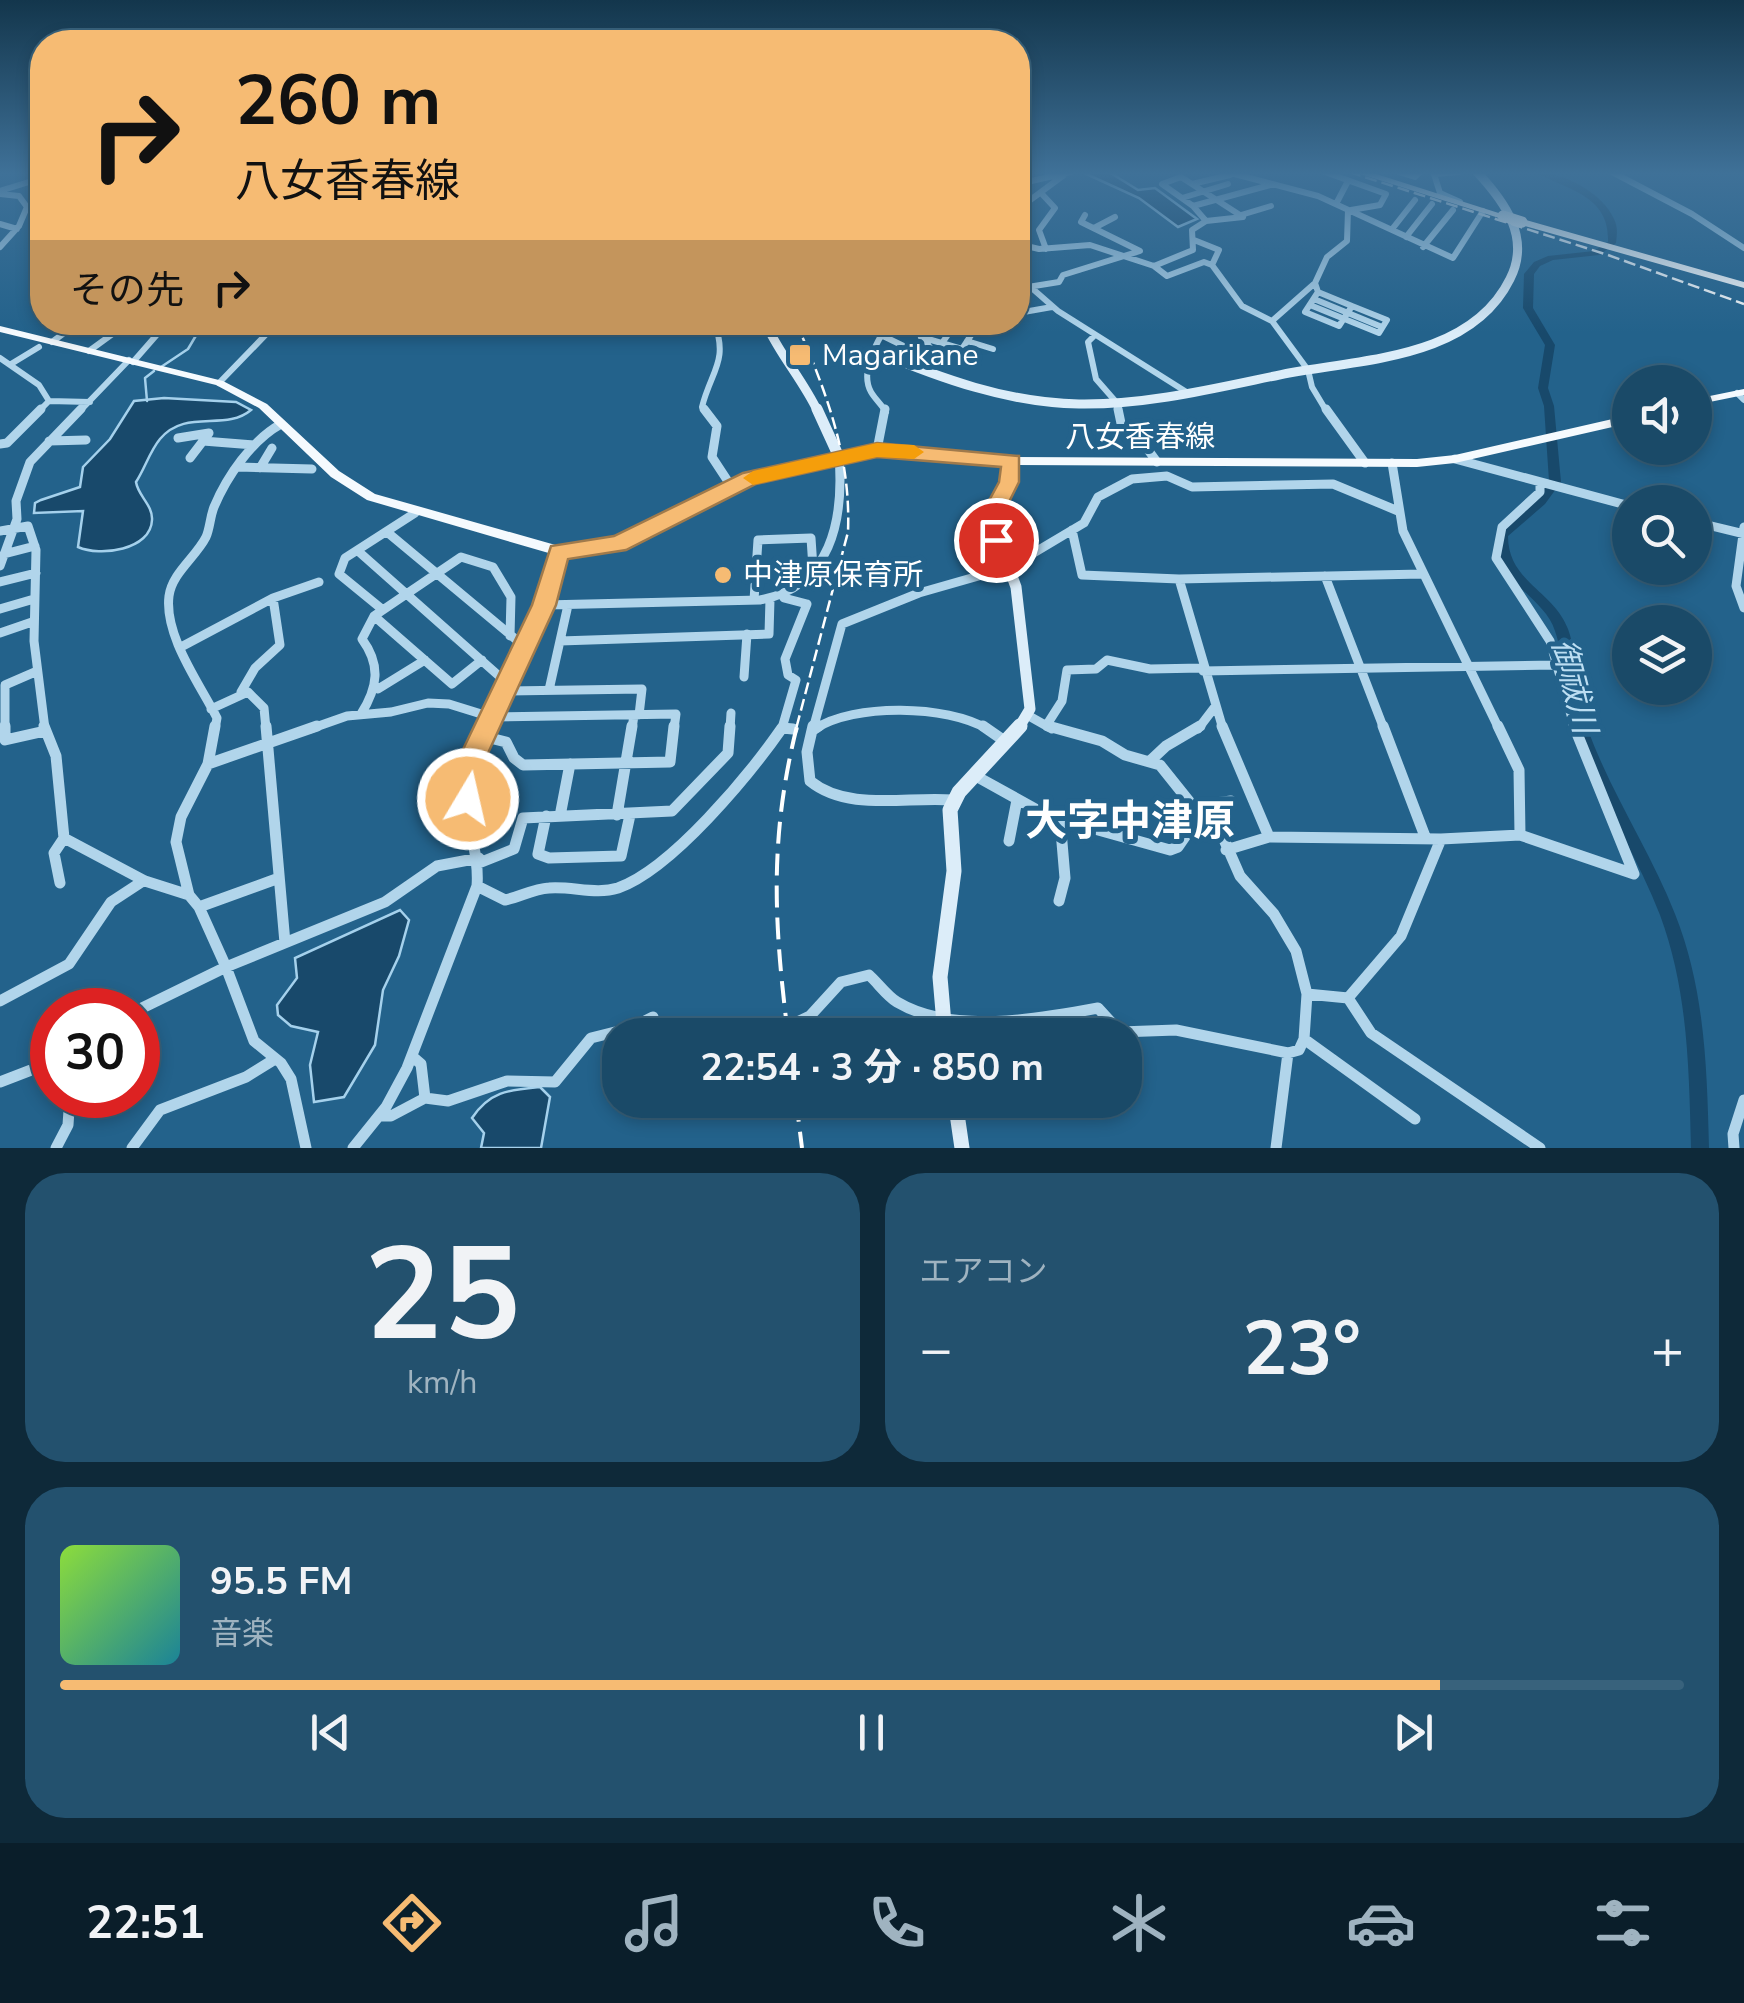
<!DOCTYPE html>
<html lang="ja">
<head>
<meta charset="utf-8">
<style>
	:root { --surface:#1a4a68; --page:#23516e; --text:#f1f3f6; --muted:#9fb3c0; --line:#38627c; --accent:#f6bb73 }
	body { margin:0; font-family:"Nunito Sans","Noto Sans JP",sans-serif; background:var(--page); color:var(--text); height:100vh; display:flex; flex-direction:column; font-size:38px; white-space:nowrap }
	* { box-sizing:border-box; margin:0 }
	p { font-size:32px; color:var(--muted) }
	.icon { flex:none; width:55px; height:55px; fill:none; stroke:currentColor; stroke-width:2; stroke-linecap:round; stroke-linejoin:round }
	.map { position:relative; height:1148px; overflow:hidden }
	.side { display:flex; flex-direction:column; gap:25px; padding:25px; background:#0e2939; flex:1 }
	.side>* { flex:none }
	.hud { position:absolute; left:30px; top:30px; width:1000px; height:305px; border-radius:40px; box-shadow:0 5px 15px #0003,0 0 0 2px var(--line); background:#f6bb73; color:#111; overflow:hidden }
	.controls { position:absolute; left:1612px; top:365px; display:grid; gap:20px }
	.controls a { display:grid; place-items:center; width:100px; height:100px; border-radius:50%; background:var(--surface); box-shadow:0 5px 15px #0003,0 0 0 2px var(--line); font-size:50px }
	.speed { position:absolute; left:30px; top:988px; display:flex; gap:20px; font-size:50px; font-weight:700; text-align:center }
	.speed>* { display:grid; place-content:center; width:130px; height:130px; border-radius:50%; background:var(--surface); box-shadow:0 5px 15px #0003,0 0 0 2px var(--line); line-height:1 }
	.speed .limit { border:15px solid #d22; background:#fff; color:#111 }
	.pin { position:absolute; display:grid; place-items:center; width:85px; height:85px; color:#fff; margin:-42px; border:5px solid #fff; border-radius:50%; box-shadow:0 2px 10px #0007 }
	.me { position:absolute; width:110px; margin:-55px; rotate:9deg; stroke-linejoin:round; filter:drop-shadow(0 0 8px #0008) }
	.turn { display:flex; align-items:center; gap:35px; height:210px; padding:0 40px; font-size:45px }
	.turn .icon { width:130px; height:130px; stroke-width:2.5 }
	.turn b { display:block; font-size:70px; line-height:85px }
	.then { display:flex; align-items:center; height:95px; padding:0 40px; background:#0003; gap:20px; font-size:38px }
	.big { font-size:75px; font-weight:700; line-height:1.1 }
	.side .tile { flex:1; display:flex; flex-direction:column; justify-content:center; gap:15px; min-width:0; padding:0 35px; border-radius:40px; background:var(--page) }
	.side .dial { align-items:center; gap:0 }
	.dial b { font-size:130px; line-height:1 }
	.song { display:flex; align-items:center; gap:30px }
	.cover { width:120px; height:120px; border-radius:15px; background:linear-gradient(135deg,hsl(90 70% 55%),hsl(190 70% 35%)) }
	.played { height:10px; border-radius:5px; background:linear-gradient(90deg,var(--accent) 85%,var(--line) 85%) }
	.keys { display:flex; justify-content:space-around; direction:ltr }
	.heat { display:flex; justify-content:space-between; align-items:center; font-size:55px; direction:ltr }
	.side .tiles { flex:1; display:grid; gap:25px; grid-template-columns:1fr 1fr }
	.tile:last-child { grid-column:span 2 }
	.trip { position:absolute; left:602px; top:1018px; width:540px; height:100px; border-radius:40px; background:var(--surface); box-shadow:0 5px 15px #0003,0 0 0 2px var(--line); font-weight:700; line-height:100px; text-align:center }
	.menu { display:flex; height:160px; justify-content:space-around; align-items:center; background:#0a1e2a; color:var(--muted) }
	.menu .icon { width:70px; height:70px }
	.menu .active { color:var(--accent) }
	.menu b { font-size:45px; color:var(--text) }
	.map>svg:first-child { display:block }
	.water { fill:#18496b; stroke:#a5d1ec; stroke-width:2.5 }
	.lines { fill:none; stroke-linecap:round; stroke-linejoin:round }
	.stream { stroke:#a5d1ec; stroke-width:2.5 }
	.river { fill:#18496b; fill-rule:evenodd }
	.street-far2 { stroke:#b1d5eb; stroke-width:6 }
	.street-far1 { stroke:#b1d5eb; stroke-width:9 }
	.street { stroke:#b1d5eb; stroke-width:11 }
	.secondary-far2 { stroke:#dcedf9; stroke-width:9 }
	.secondary-far1 { stroke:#dcedf9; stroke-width:11 }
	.secondary { stroke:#dcedf9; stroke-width:15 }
	.primary { fill:#f5fafe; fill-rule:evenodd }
	.highway { fill:#fff; fill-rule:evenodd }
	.rail-far1 { stroke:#fff; stroke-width:2.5; stroke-dasharray:12 5; stroke-linecap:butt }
	.rail { stroke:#fff; stroke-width:4; stroke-dasharray:22 10; stroke-linecap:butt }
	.highway-bridge { stroke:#fff; stroke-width:11 }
	.route { fill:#f6bb73; stroke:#a07a4b; stroke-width:2.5 }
	.slow { fill:#f59e0b }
	.poi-dot { fill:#f6bb73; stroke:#23628b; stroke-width:4 }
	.labels { text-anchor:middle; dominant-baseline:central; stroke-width:10; stroke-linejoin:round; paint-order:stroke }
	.poi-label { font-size:30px; fill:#fff; stroke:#23628b; text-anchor:start }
	.street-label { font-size:30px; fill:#fff; stroke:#23628b }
	.water-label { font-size:32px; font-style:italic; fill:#bcdef2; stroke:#23628b }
	.near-quarter-label { font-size:42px; font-weight:bold; fill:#fff; stroke:#23628b }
</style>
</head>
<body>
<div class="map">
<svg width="1744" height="1148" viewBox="0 0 1744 1148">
	<rect width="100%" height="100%" fill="#23628b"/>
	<path class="water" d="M 1082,172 L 1109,172 L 1138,190 L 1155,188 L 1197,219 L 1178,227 L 1139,198 Z
		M 164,398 L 236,402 L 251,410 C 225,432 186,408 160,439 C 150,451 145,468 136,482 C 138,496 153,505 152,520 C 151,550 100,557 78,547 L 83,511 L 34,513 L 35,503 L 41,500 L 80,487 L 83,467 L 110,439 L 134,401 Z
		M 400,910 L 409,920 L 399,956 L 383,990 L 375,1045 L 344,1097 L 314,1102 L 310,1065 L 318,1032 L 291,1026 L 278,1015 L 277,1005 L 297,978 L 295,958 Z
		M 540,1087 L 550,1097 L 541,1148 L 481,1148 L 484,1133 L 472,1118 C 490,1091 509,1090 540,1087 Z"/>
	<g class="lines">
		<path class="stream" d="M 161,367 L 188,349 L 204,322
			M 147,401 L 145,378 L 154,371"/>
		<path class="river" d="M 1535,172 C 1563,172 1603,193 1614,219 C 1618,227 1617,234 1616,243 L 1599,255 L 1553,260 L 1540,266 L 1534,274 L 1533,308 L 1555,345 L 1548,388 L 1554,406 L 1561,482 L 1545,504 L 1508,536 C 1508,582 1553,590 1568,629 C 1579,660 1575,696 1587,727 C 1610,792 1650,850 1675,914 C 1705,989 1707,1069 1709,1148 L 1691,1148 C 1689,1069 1688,990 1660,915 C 1635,851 1597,793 1573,729 C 1562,697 1566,663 1555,631 C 1543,593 1486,579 1498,531 L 1537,498 L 1549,481 L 1544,406 L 1538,388 L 1545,345 L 1523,308 L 1524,274 L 1534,262 L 1548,256 L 1594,251 L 1608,242 C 1610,195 1567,190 1535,172 Z"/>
		<path class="street-far2" d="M 1227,172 L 1318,196 L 1453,258 L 1483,211
			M 1325,172 L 1386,194 L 1380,205 L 1351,210
			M 1399,172 L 1415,177 L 1420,172
			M 1459,172 L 1434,174 L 1440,193 L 1460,202
			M 1612,172 L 1692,214 L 1744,248
			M 1181,177 L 1243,217 L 1206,221 L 1193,206 L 1162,184 Z
			M 1018,184 L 1071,172
			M 1192,184 L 1230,175
			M 0,191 L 42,178
			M 1041,193 L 1055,208 L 1039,230 L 1046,249
			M 0,194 L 19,196 L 27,207 L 19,226 L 0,247
			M 1182,198 L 1228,184
			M 1336,204 L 1348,181
			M 1193,206 L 1270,185
			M 1018,209 L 1064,175
			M 1241,215 L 1271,206
			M 0,224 L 17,229
			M 1094,228 L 1115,217
			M 1393,228 L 1415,200
			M 1406,237 L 1432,204
			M 1194,240 L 1219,250 L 1212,265 L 1242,306 L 1272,321 L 1308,370 L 1312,387 L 1327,412
			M 1018,244 L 1039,249 L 1090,245 L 1154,266 L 1193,250 L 1192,230 L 1206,221
			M 1423,247 L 1453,210
			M 1154,266 L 1167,276 L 1204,262 L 1212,265
			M 1018,276 L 1058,311 L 1188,393
			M 1315,283 L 1318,292
			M 1028,287 L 1059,282 L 1063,275 L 1140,251 L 1081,222 L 1085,215
			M 1318,292 L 1352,306 L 1339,326 L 1305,312 Z
			M 1314,299 L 1382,327
			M 1310,305 L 1379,333 L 1387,320 L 1352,306
			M 1018,313 L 1052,307
			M 1272,321 L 1315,283 L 1327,257 L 1347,241 L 1348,210
			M 932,322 L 921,337 L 962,349 L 977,326 L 965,322
			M 901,331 L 908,322
			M 881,335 L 920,354
			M 1094,336 L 1088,342 L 1096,379 L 1117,403 L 1119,412
			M 923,338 L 935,354
			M 967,341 L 993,349
			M 52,342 L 79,322
			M 942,343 L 957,322
			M 89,351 L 129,322
			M 0,358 L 39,385 L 49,401 L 90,402
			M 133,362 L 168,322
			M 11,364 L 39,347
			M 219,383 L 278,322
			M 1737,393 L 1744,400
			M 38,412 L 49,401
			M 79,412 L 129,360
			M 706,412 L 702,407 C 711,371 729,361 714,322
			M 886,412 C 882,405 875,399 871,392 C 859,371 878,340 889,322"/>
		<path class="street-far1" d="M 704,409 L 717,426 L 712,457 L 731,486
			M 1118,409 L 1122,428 L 1143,443 L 1157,462
			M 1326,409 L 1365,463
			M 178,438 L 209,433 L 203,441
			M 49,441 L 86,440
			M 0,444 L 7,443 L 41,409
			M 877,450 L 885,409
			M 190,458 L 203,441 L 254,445
			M 1455,459 L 1630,506
			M 1392,463 L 1403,531 L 1499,729
			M 238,467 L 312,469
			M 260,468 L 272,448
			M 1540,483 L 1540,492 L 1502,527 L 1496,558 L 1550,641 L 1575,729
			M 1695,522 L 1744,534
			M 1744,527 L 1736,586 L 1744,608
			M 1072,530 L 1082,575 L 1179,579 L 1422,574
			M 0,531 L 28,526 L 36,550 L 34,641 L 45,729
			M 387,532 L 525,647
			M 358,551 L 508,684
			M 4,554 L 35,546
			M 0,566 L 17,519 L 16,501 L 30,462 L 81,409
			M 1325,576 L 1384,729
			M 1179,579 L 1223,729
			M 0,582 L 36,573
			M 273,598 L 319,582
			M 754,600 L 758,540 L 811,538 L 813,568
			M 544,605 L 760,600 C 831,587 844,520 839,457
			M 0,609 L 34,599
			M 383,610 L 339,574 L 345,558 L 415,513
			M 374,616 L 452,684 L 482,660
			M 0,633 L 32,622
			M 560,641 L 769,634 L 770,599
			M 181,647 L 273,598 L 280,645 L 255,668 L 241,692
			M 1203,671 L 1555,665
			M 744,677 L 747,634
			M 378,689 L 425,660
			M 549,690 L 568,605
			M 505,691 L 642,689 L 639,715
			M 211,709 L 248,692 L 264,708 L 266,729
			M 361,714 C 378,687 381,665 362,639 L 374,616 L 461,557 L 493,567 L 511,597 L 510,636
			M 1029,716 L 1052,729
			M 1046,726 L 1062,701 L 1067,670 L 1096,669 L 1107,660 L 1150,669 L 1202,668
			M 782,728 L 796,680 L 788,675 L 785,659 L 807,604 L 784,598
			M 5,729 L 5,685 L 35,672
			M 215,729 L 217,718 C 200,684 164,636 169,596 C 172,573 196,557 206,537 C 210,528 210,517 214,507 C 227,476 252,440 281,424
			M 310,729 L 347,716 L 391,712 L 428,703 L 449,704 L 491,717 L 676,714 L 674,729
			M 487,729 L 544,605 L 559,551
			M 632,729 L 634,715
			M 730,729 L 731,713
			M 781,729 L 790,729
			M 813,729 L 842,624 L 919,593 L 1010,567 L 1084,523 L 1098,497 L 1132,479 L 1167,476 L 1192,487 L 1333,484 L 1398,511
			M 815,729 C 854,703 947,705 987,729
			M 1198,729 L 1214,708"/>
		<path class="street" d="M 5,726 L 5,740 L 45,731
			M 44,726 L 56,756 L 64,838 L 145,881 L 189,895
			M 215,726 L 208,764 L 181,817 L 176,842 L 189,895 L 199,907 L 226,967 L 254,1041 L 281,1063 L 291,1079 L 306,1148
			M 266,726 L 285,943
			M 488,726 C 481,742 469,760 467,777 C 461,813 480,849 477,886 L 505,900 C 520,897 533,889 549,888 C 572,886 596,895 618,888 C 672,869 750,774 782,728 L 793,729
			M 813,726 L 807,752 L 810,781 C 848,812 907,796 953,800
			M 983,726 L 1006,742
			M 1222,726 L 1269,837
			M 1383,726 L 1426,839
			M 1498,726 L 1519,770 L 1520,835
			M 813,730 L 819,726
			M 482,736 L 506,742 L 514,758 L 523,765 L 670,762 L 674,726
			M 1150,761 L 1166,746 L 1200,726
			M 208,764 L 317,726
			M 974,775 L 1048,816 L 1170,850 L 1178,847 L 1200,815
			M 1192,806 L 1231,801
			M 617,815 L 632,726
			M 546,816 L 538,854 L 549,858 L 621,856 L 630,815
			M 560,816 L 570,764
			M 1009,841 L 1017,800
			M 1226,850 L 1269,837 L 1441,839 L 1520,835 L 1634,874 L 1574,726
			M 479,863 L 514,849 L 523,818 L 672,811 L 728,753 L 730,726
			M 60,883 L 54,853 L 64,838
			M 1059,901 L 1065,878 L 1060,819
			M 199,907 L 279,878
			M 1307,994 L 1348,998 L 1371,1033 L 1540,1148
			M 1348,998 L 1401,936 L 1441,839
			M 0,1001 L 69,964 L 111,902 L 143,881
			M 138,1010 L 226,967 L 385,902 L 437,866 L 479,858
			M 791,1025 L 810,1016 L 841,982 L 869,975 C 878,983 887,996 897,1002 C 952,1035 1039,1019 1098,1008 L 1120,1032 L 1176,1030 L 1288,1053 L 1299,1050 L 1304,1039 L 1307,994 L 1296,951 L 1274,914 L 1240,876 L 1222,835 L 1200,815 L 1160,765 L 1125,755 L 1102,741 L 1048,726
			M 1304,1039 L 1415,1119
			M 414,1058 L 421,1064 L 425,1098
			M 0,1082 L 52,1062
			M 425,1098 L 448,1101 L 507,1081 L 555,1082 L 591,1038 L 631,1028 L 653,1017
			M 379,1116 L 391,1116 L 425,1098
			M 56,1148 L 68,1125 L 70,1095
			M 132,1148 L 160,1110 L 246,1077 L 275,1059
			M 353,1148 L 386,1107 L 407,1068 L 477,886
			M 1276,1148 L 1288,1053
			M 1734,1148 L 1733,1134 L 1744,1100"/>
		<path class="secondary-far2" d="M 765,322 C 779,354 803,380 818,412
			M 875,351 C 940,378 1008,403 1079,404 C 1150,405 1220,387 1289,373 C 1365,359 1471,358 1510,279 C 1531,238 1505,202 1477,172"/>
		<path class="secondary-far1" d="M 817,409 L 839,457
			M 1012,461 L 1009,482 L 995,507 L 993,524 L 1016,587 L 1030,709 L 1018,729"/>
		<path class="secondary" d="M 945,1035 L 940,977 L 954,871 L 950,810 L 959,792 L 1020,726
			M 955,1100 L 962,1148"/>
		<path class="primary" d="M 0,326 L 223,381 L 267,404 L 339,471 L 375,494 L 559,546 L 616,540 L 747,476 L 877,446 L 1012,457 L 1417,459 L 1455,455 L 1630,415 L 1630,423 L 1455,463 L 1417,467 L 1012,465 L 877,454 L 754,482 L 622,547 L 559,556 L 367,500 L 331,477 L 259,408 L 216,385 L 0,332 Z
			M 1744,389 L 1744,395 L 1695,405 L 1695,399 Z"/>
		<path class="highway" d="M 1354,172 L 1370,172 L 1508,216 L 1499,218 Z
			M 1518,220 L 1526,220 L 1744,282 L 1744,288 L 1518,224 Z"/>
		<path class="rail-far1" d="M 1349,172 L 1608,255 L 1744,304
			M 796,322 C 826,391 851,456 848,532 L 796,729"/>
		<path class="rail" d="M 788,1035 C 774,923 769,838 797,726
			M 796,1100 L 802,1148"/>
		<path class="highway-bridge" d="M 1503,216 L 1522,222"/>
	</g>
	<linearGradient id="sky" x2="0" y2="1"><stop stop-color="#13364c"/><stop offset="0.52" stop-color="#3f7198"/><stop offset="1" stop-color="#3f7198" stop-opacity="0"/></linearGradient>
	<rect width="1744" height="333" fill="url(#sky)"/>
	<path class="route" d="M 877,443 L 1019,456 L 1019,482 L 1006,508 L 1004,546 L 996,548 L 985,540 L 985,508 L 999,482 L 1001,467 L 877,457 L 756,484 L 626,550 L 568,559 L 556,605 L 483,764 L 477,808 L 468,812 L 458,808 L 454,799 L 456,764 L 532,605 L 551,546 L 614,536 L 743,473 Z"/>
	<path class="slow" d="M 877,443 L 914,445 L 924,452 L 914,459 L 877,457 L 753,485 L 743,478 L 753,471 Z"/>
	<g class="poi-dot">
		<rect x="788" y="343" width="24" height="24" rx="5"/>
		<circle cx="723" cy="575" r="10"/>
	</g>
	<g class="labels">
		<g class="poi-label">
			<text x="822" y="355">Magarikane</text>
			<text x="743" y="575">中津原保育所</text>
		</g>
		<g class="street-label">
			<text x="1140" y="437">八女香春線</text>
		</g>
		<g class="water-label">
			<text transform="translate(1574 686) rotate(76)">御祓川</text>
		</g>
		<g class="near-quarter-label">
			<text x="1130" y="821">大字中津原</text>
		</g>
	</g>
</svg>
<div class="controls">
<a><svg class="icon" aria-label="sound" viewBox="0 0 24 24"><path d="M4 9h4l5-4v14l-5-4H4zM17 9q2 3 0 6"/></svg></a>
<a><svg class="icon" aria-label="search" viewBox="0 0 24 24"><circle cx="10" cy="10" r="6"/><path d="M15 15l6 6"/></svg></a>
<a><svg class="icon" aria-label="layers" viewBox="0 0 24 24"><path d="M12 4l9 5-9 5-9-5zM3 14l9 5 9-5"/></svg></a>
</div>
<div class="speed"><div class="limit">30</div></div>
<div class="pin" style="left:996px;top:540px;background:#d93025"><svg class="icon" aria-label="arrive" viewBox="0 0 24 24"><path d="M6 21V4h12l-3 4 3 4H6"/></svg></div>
<svg class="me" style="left:468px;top:799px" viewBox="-20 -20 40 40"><circle r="17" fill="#f6bb73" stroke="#fff" stroke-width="3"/><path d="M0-11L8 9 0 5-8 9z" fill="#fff"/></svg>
<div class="trip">22:54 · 3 分 · 850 m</div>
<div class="hud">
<div class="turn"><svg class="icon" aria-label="right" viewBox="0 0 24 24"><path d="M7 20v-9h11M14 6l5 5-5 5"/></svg><div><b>260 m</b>八女香春線</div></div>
<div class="then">その先<svg class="icon" aria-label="right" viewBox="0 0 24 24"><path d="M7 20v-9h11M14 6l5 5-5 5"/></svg></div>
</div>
</div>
<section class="side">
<div class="tiles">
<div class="tile dial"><b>25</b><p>km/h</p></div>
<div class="tile"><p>エアコン</p>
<div class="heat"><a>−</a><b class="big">23°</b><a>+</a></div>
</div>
<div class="tile">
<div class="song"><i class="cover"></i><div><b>95.5 FM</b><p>音楽</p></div></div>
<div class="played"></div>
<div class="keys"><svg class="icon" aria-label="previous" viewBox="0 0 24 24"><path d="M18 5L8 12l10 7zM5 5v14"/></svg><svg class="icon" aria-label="pause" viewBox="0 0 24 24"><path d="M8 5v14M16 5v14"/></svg><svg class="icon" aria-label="next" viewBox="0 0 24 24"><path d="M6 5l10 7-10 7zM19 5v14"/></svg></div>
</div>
</div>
</section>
<nav class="menu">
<b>22:51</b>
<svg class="icon active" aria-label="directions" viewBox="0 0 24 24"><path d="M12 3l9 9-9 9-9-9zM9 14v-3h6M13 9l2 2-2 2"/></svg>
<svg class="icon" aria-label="music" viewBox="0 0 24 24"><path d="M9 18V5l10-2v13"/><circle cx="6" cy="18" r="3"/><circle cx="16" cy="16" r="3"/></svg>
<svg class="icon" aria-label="phone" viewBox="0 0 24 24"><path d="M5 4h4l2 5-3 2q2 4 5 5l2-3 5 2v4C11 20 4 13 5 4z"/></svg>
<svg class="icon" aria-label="climate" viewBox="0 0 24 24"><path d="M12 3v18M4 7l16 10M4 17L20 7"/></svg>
<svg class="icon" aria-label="car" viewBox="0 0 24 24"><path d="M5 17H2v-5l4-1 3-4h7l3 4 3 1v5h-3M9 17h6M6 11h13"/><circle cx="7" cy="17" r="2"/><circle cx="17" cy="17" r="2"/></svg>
<svg class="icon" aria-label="filters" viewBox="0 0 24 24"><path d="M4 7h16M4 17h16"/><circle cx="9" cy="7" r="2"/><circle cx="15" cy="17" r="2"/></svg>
</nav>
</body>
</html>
